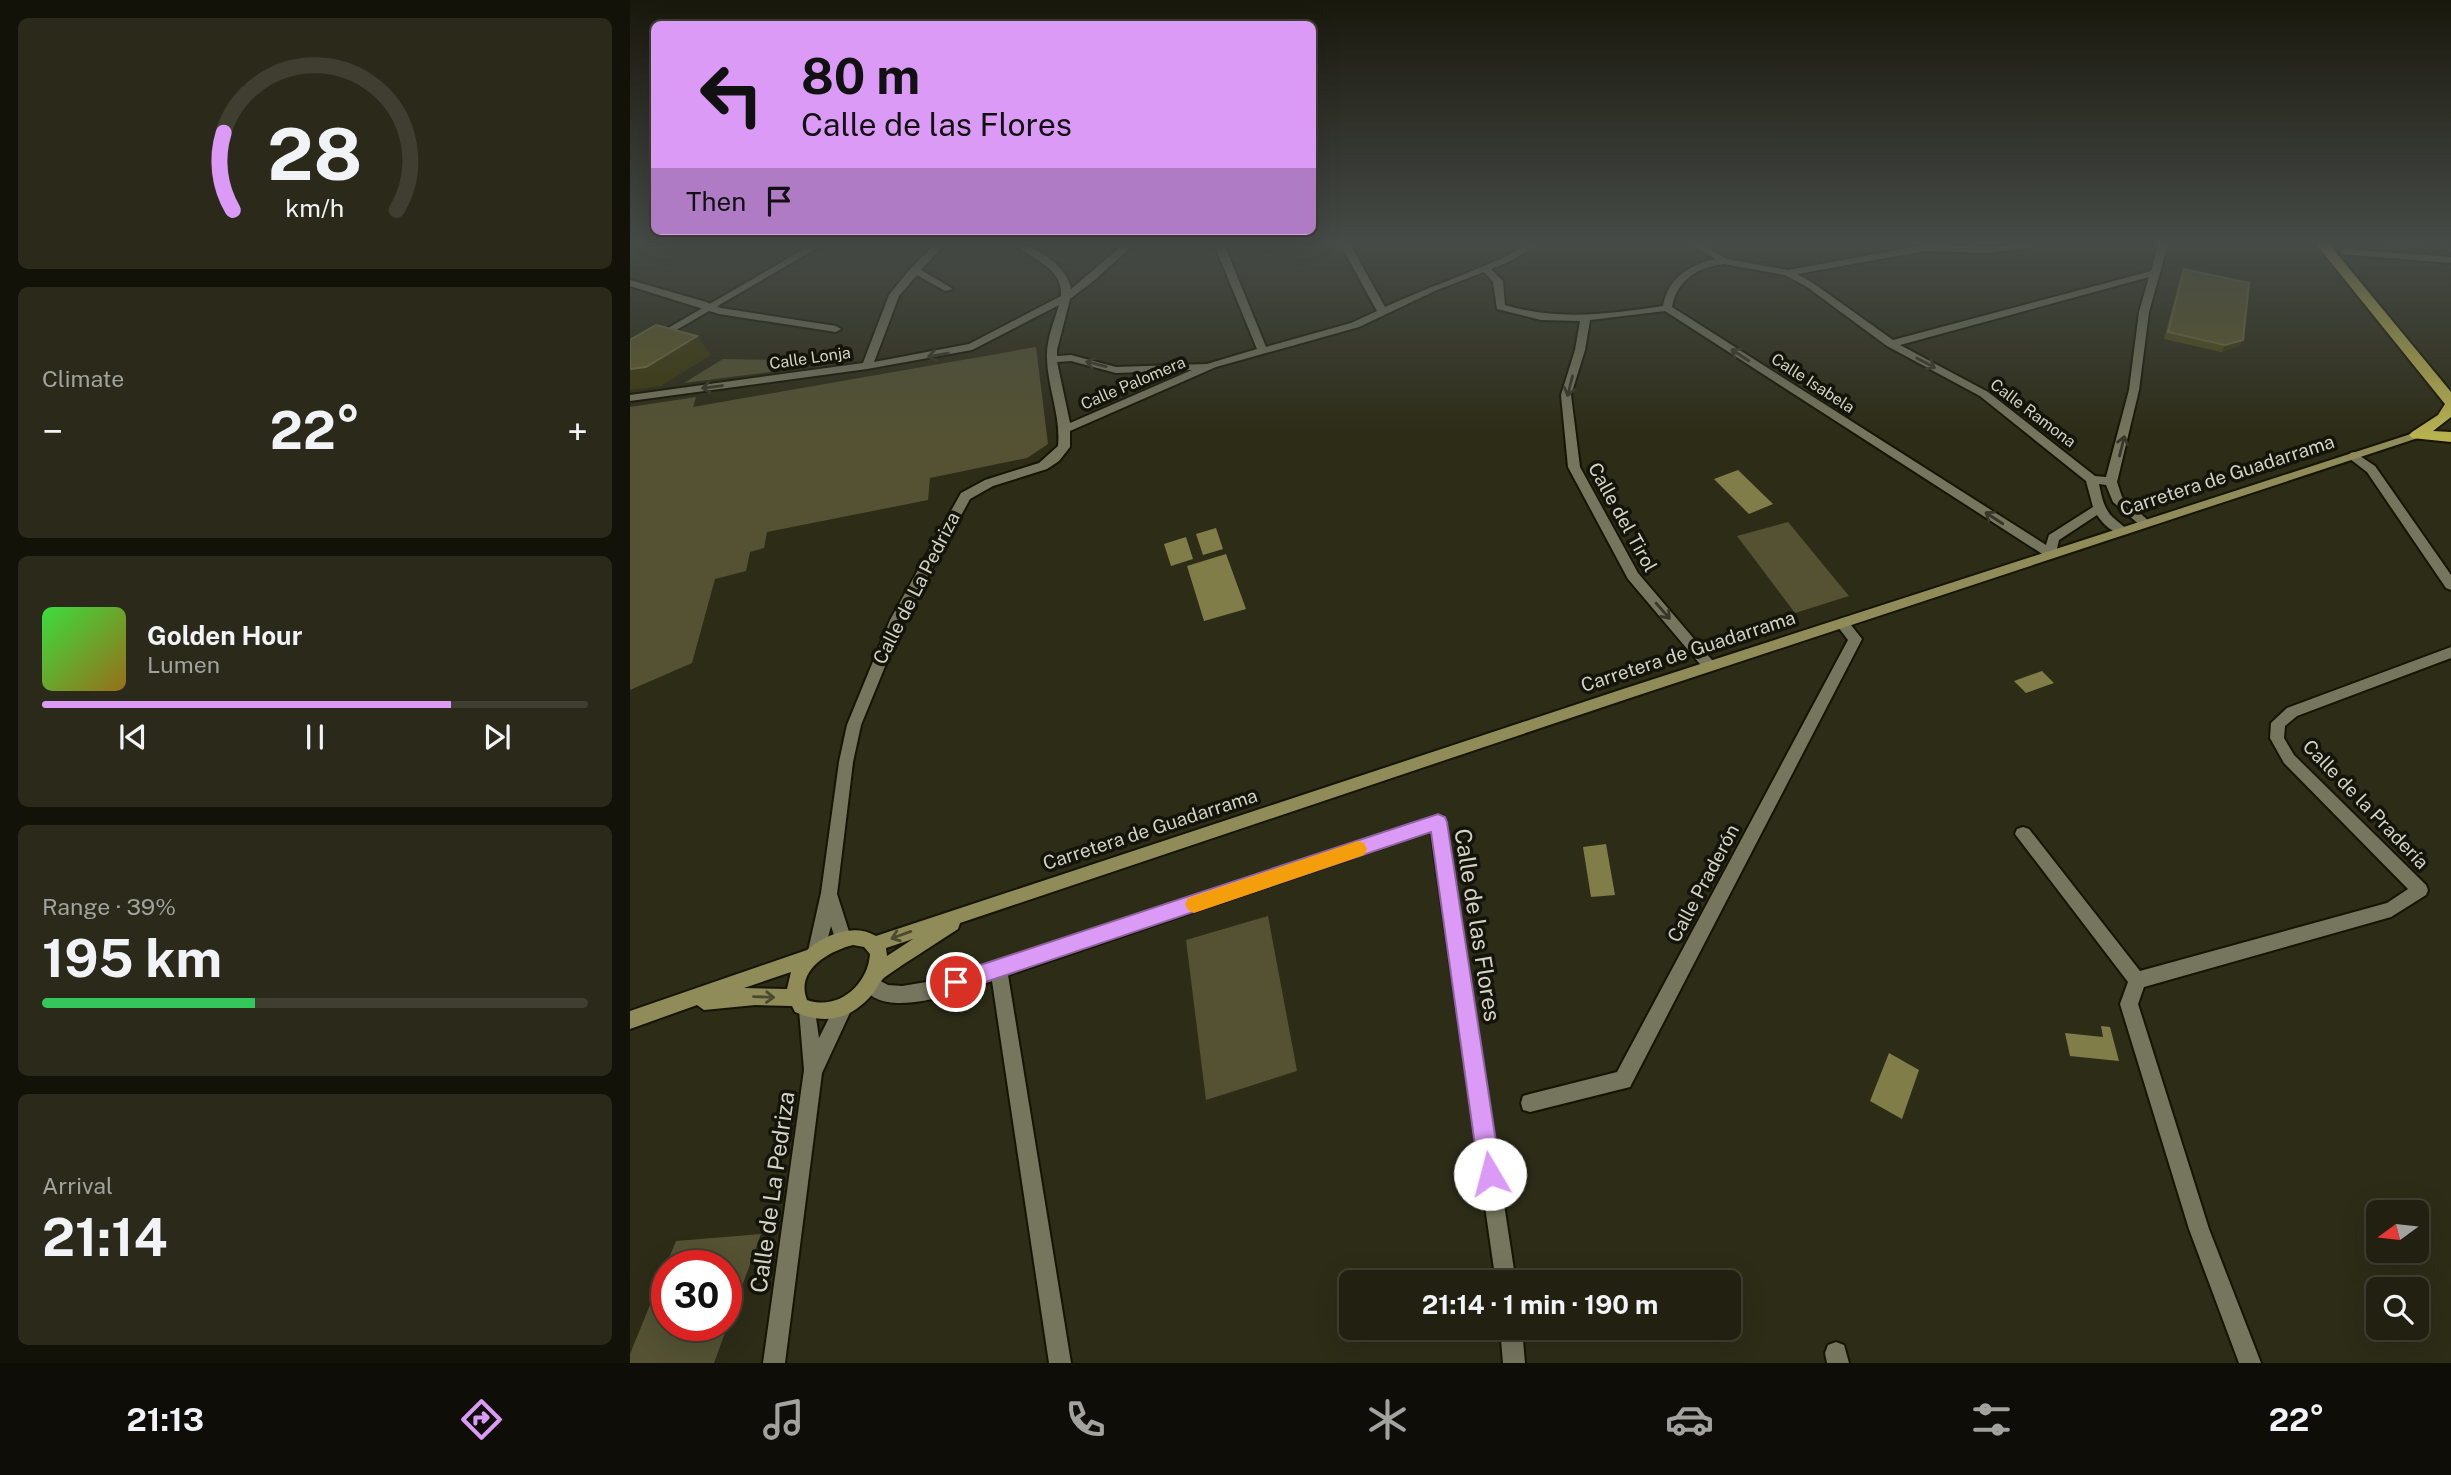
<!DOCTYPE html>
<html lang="en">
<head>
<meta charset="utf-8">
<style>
	:root { --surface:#222111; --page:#2a291a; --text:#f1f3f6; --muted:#a2a39f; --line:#3f3e31; --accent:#da9af6 }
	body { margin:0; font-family:"Public Sans",sans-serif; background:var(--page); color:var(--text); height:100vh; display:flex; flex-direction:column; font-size:26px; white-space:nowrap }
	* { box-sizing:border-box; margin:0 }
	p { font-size:23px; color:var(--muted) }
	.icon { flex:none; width:38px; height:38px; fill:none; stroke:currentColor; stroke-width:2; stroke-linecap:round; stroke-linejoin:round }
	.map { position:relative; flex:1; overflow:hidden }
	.drawer { display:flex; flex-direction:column; gap:18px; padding:18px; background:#131209; width:630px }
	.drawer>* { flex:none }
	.top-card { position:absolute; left:21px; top:21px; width:665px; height:214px; border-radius:10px; box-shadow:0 7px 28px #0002,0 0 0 2px var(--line); background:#da9af6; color:#111; overflow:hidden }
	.needle { width:46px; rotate:255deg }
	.tools { position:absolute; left:1736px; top:1200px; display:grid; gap:14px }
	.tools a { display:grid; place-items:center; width:63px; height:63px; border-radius:10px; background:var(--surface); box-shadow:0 7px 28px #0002,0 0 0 2px var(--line); font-size:35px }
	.speed { position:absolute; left:21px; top:1250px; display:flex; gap:14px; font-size:35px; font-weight:700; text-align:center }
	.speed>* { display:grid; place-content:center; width:91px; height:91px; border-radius:50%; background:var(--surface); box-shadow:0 7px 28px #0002,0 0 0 2px var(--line); line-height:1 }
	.speed .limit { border:10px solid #d22; background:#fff; color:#111 }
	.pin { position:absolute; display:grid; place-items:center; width:60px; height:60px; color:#fff; margin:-30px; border:4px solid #fff; border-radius:50%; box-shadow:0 2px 7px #0007 }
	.me { position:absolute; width:77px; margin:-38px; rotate:352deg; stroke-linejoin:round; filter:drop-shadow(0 0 5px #0008) }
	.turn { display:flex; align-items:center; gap:24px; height:147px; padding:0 35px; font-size:32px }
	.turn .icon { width:91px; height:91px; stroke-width:2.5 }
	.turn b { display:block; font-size:49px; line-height:60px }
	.then { display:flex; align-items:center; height:66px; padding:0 35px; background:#0003; gap:14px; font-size:26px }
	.big { font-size:52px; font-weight:700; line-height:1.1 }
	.drawer .card { flex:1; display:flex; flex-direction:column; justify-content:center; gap:10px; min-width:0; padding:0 24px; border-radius:10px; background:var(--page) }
	.drawer .dial { align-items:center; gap:0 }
	.dial svg { height:182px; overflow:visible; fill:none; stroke:var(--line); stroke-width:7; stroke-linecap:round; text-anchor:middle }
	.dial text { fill:var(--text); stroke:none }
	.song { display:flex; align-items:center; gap:21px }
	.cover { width:84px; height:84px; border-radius:10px; background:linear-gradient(135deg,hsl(120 70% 55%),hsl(40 70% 35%)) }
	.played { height:7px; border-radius:4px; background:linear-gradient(90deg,var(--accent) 75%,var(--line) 75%) }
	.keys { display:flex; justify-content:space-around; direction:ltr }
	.heat { display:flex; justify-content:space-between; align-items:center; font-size:38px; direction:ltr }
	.charge { height:10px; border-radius:5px; background:linear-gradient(90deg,#34c759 39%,var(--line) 0) }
	.trip { position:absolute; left:709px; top:1270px; width:402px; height:70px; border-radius:10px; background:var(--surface); box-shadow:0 7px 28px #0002,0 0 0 2px var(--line); font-weight:700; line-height:70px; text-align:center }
	.menu { display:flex; height:112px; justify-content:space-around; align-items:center; background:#0e0d07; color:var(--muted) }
	.menu .icon { width:49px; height:49px }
	.menu .active { color:var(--accent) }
	.menu b { font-size:32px; color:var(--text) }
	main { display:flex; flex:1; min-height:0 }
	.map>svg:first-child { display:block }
	.green { fill:#545233; fill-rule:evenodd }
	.water { fill:#807d48 }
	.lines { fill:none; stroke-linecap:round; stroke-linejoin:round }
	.minor-casing { stroke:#161402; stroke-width:4 }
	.tertiary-casing { stroke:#161402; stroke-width:4 }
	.secondary-casing { stroke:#161402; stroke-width:4 }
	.trunk-casing { stroke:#161402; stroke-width:4 }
	.minor { fill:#76755e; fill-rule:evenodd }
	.tertiary { fill:#76755e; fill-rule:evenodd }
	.secondary { fill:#8f8c59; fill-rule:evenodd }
	.trunk { fill:#b8b150; fill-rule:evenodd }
	.wall { fill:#504c15 }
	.shaded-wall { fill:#3c390e }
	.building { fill:#5e5a28; stroke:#706d41; stroke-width:2 }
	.oneway { stroke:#373628 }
	.oneway2 { stroke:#4c4a2e }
	.route { fill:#da9af6; stroke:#8e64a0; stroke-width:2 }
	.slow { fill:#f59e0b }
	.labels { text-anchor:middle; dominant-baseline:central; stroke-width:7; stroke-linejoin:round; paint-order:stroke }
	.far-street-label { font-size:16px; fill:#d3d2c5; stroke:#15140b }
	.street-label { font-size:19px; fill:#d3d2c5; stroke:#15140b }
	.near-street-label { font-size:23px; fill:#d3d2c5; stroke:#15140b }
</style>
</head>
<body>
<main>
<section class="drawer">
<div class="card dial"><svg viewBox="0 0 100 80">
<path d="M14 69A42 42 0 1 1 86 69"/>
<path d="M14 69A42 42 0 0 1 10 35" stroke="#da9af6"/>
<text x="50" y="56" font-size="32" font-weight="700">28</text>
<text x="50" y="72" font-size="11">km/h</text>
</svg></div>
<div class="card"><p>Climate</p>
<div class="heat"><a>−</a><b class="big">22°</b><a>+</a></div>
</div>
<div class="card">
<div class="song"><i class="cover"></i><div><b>Golden Hour</b><p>Lumen</p></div></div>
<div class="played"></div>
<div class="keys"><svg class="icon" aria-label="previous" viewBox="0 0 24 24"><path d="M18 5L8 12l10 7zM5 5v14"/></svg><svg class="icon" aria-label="pause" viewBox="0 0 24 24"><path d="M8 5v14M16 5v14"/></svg><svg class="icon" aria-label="next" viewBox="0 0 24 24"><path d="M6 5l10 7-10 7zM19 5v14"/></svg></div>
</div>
<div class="card"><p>Range · 39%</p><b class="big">195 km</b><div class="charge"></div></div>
<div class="card"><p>Arrival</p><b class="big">21:14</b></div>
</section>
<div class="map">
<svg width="1821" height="1363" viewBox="0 0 1821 1363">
	<rect width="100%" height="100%" fill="#2d2c17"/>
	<path class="green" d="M 406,347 L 418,444 L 397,458 L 300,478 L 298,500 L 137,532 L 134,548 L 120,552 L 116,571 L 85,579 L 62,663 L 0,690 L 0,407 L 66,397 L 63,407 Z
		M 93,359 L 148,360 L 140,372 L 54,383 Z
		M 1158,522 L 1219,596 L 1165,613 L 1107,536 Z
		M 638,916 L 667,1071 L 576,1100 L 556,940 Z
		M 131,1234 L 84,1363 L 0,1363 L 0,1354 L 46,1241 ZM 37,1265 L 96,1265 L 96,1325 L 37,1325 Z"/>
	<path class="water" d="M 1108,470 L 1143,504 L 1119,514 L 1084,479 Z
		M 586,528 L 593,549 L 573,555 L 566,534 Z
		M 556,537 L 563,559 L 541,566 L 534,544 Z
		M 596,554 L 616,609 L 574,621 L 557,566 Z
		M 1412,671 L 1424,683 L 1396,693 L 1384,681 Z
		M 976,844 L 985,895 L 961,897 L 953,847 Z
		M 1471,1026 L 1480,1027 L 1489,1061 L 1440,1056 L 1435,1033 L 1473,1037 Z
		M 1259,1053 L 1289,1070 L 1272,1119 L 1240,1101 Z"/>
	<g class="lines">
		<defs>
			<path id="minor" d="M 305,244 L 315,244 L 291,270 L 323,289 L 315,291 L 287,275 L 269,296 L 244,362 L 339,344 L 431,296 C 433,267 402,260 384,244 C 405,244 438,267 441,289 L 494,244 L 504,244 L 466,279 L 440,299 L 427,350 L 427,356 L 441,355 L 486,367 L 577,364 L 627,349 L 584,244 L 594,244 L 636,347 L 721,323 L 747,311 L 710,244 L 720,244 L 755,307 C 794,289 834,275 873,258 C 885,252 893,244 908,244 L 881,261 L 861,269 L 873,281 L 875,305 C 927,321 979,314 1033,306 C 1038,278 1059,265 1085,259 L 1060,244 L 1071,244 L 1097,259 L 1158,270 L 1295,245 L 1360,247 L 1407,244 L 1402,247 L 1360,253 L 1295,251 L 1167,274 L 1183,283 L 1263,340 L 1521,271 L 1528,244 L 1538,244 L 1519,312 L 1509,390 L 1487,482 L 1492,497 L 1521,523 L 1519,526 L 1511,526 L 1483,502 L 1476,485 L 1469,484 C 1472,498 1474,511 1486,520 C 1490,524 1495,527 1499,531 L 1497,534 C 1485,536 1474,525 1467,515 L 1429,540 L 1425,557 L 1417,557 L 1035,311 L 960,320 L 955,350 L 941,395 L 950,467 L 1008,573 L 1087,666 L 1085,670 L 1075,670 L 998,579 L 938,467 L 931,395 L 945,350 L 950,321 L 911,320 L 867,309 L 863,282 L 854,272 L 807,290 L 729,327 L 586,367 L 440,431 L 440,447 L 429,461 L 417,469 L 363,486 L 340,499 L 274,620 L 231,725 L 223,762 L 207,894 L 221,938 L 219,944 L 213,946 L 207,944 L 201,926 L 193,957 L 187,959 L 181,957 L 178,951 L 191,893 L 209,762 L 217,725 L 260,620 L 331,493 L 355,480 L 409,463 L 428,446 C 431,416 418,389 417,359 C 416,340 424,322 429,305 L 342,350 L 237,369 L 0,401 L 0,395 L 233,363 L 259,295 L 281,268 ZM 1094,264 L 1155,275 L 1177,287 L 1257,346 L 1350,396 L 1456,481 L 1463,507 L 1419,535 L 1416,545 L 1042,307 C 1047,280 1068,267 1094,264 ZM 1519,277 L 1509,312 L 1499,390 L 1476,477 L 1465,476 L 1358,392 L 1270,345 ZM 441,361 L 486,373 L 562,370 L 440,423 L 427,362 Z
				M 1810,244 L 1820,244 L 1821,253 Z
				M 1714,249 L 1821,257 L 1821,263 L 1711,254 L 1711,250 Z
				M 0,280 L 76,302 L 91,308 L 206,326 L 211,329 L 206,332 L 89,314 L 0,286 Z
				M 1724,452 L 1745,466 L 1821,575 L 1821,590 L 1816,588 L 1737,472 L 1720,459 L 1720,453 Z
				M 1212,618 L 1217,620 L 1232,639 L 1000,1087 L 900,1112 L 893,1110 L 891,1103 L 893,1096 L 900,1094 L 987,1072 L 1218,640 L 1205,623 Z
				M 1821,647 L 1821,658 L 1667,716 L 1655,726 L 1654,738 L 1664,755 L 1796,885 L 1798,890 L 1796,895 L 1761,917 L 1514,987 L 1508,1004 L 1579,1229 L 1631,1363 L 1609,1363 L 1559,1229 L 1490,1004 L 1498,982 L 1385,834 L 1387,829 L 1393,827 L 1399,829 L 1510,971 L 1757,903 L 1778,889 L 1654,763 L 1640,738 L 1641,723 L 1657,708 Z
				M 808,815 L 814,817 L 816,822 L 886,1283 L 866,1283 L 801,831 L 378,975 L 441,1363 L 419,1363 L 362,981 C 333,990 250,1024 232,984 L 235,978 L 241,976 L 258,985 L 272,986 L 315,979 Z
				M 214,997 L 220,1000 L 223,1006 L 192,1073 L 155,1363 L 133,1363 L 174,1070 L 169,1010 L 172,1004 L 178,1001 L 184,1004 L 189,1038 L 208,1000 Z
				M 870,1328 L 892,1328 L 895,1363 L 873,1363 Z
				M 1206,1342 L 1214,1345 L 1219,1363 L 1197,1363 L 1195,1353 L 1198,1345 Z"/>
			<path id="tertiary" d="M 183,244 L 194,244 L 0,357 L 0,350 Z"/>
			<path id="secondary" d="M 1787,432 L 1793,435 L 1791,437 L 1000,698 L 330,923 L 328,929 C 304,945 279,960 255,977 C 249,982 245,992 239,998 C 217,1021 193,1024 165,1012 L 162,1006 L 125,1005 L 74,1010 L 67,1005 L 0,1029 L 0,1011 L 177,950 C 196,934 224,923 246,936 L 990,690 ZM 283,939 L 257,956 L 256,948 ZM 223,945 L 234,947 L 240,954 C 238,985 208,1011 177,1000 C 165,970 199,951 223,945 ZM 161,972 L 157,989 L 114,988 Z"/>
			<path id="trunk" d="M 1686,244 L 1699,244 L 1821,392 L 1821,417 L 1803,431 L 1821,432 L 1821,442 L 1782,438 L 1779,435 L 1782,432 L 1808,415 L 1815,404 Z"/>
		</defs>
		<use href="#minor" class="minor-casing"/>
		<use href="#tertiary" class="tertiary-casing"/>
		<use href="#secondary" class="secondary-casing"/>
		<use href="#trunk" class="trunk-casing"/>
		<use href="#minor" class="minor"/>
		<use href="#tertiary" class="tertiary"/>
		<use href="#secondary" class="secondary"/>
		<use href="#trunk" class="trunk"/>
	</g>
	<path class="wall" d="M 1748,244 L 1798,244 L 1795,249 L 1751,247 Z
		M 1554,269 L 1613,340 L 1609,346 L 1591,352 L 1534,339 L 1551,275 Z"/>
	<path class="shaded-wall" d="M 67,336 L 81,355 L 31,386 L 0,390 L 0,369 Z
		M 1613,340 L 1609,346 L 1591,352 L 1595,345 Z"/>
	<path class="building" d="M 1554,269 L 1619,283 L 1613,340 L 1595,345 L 1538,332 Z
		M 26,325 L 67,336 L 16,367 L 0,369 L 0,340 Z"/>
	<defs><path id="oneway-shaft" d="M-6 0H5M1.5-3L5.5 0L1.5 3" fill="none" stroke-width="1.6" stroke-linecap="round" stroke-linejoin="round" transform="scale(1.75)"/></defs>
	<g class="oneway">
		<use href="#oneway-shaft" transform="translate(308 355) rotate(170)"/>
		<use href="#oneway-shaft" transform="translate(1110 355) rotate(-147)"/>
		<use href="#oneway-shaft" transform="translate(1296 363) rotate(28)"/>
		<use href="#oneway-shaft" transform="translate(466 364) rotate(-166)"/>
		<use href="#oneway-shaft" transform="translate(940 386) rotate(104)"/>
		<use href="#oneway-shaft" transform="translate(82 387) rotate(172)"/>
		<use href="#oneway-shaft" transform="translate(1492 446) rotate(-76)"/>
		<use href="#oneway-shaft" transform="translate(1364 518) rotate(-147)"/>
		<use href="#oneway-shaft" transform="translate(1033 611) rotate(49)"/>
	</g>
	<g class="oneway2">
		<use href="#oneway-shaft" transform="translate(271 935) rotate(160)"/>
		<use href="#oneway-shaft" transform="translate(134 997) rotate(2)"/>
	</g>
	<linearGradient id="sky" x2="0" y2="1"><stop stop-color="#19180d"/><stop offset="0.56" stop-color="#464b47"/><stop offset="1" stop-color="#464b47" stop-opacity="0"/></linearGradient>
	<rect width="1821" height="435" fill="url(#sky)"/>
	<path class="route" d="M 808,814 L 815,817 L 817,822 L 871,1174 L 868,1182 L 860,1185 L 852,1182 L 849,1174 L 801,832 L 326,992 L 319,989 L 316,982 L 319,976 L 326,973 Z"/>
	<path class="slow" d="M 728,841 L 734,843 L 737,849 L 734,855 L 564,913 L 558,910 L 555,904 L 558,898 L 564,896 Z"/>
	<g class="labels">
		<g class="far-street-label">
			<text transform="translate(180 358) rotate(-8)">Calle Lonja</text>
			<text transform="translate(503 383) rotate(-23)">Calle Palomera</text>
			<text transform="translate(1183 383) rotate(33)">Calle Isabela</text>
			<text transform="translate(1403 413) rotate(37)">Calle Ramona</text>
		</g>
		<g class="street-label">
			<text transform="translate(1597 475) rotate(-18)">Carretera de Guadarrama</text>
			<text transform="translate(993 517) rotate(61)">Calle del Tirol</text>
			<text transform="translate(286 588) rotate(-63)">Calle de La Pedriza</text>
			<text transform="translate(1058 651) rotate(-18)">Carretera de Guadarrama</text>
			<text transform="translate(1736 804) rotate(46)">Calle de la Pradería</text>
			<text transform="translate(520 829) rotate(-18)">Carretera de Guadarrama</text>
			<text transform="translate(1073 883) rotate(-62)">Calle Praderón</text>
		</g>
		<g class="near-street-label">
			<text transform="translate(848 925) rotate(81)">Calle de las Flores</text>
			<text transform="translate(142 1192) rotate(-82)">Calle de La Pedriza</text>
		</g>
	</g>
</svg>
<div class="tools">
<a><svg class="needle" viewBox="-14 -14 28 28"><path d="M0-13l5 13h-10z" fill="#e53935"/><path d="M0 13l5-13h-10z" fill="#a2a39f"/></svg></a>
<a><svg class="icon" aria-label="search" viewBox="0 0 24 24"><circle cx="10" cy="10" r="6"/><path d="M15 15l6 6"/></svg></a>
</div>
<div class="speed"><div class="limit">30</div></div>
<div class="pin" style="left:326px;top:982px;background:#d93025"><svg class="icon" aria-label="arrive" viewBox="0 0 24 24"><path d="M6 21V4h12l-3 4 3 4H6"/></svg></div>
<svg class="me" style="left:860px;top:1174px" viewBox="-20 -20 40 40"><circle r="19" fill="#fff"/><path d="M0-13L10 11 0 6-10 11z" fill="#da9af6"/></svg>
<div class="trip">21:14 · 1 min · 190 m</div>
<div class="top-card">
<div class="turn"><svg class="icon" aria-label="left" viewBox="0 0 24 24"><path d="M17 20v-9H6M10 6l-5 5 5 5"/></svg><div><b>80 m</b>Calle de las Flores</div></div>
<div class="then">Then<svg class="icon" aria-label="arrive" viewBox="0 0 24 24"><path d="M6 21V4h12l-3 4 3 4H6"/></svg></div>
</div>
</div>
</main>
<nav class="menu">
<b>21:13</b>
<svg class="icon active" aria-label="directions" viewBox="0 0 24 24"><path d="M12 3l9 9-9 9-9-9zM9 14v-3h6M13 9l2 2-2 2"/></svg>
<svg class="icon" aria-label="music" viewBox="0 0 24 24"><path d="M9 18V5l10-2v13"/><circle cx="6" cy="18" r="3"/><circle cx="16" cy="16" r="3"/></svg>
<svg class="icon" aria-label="phone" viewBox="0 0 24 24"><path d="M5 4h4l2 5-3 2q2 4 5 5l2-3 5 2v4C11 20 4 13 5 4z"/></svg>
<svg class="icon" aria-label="climate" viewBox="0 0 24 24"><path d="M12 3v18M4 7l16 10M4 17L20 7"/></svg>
<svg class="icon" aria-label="car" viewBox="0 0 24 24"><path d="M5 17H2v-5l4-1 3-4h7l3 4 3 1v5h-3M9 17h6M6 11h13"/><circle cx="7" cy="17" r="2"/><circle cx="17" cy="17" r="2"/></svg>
<svg class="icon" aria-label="filters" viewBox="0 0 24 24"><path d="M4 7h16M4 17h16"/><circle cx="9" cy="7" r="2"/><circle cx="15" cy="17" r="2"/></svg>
<b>22°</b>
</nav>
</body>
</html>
